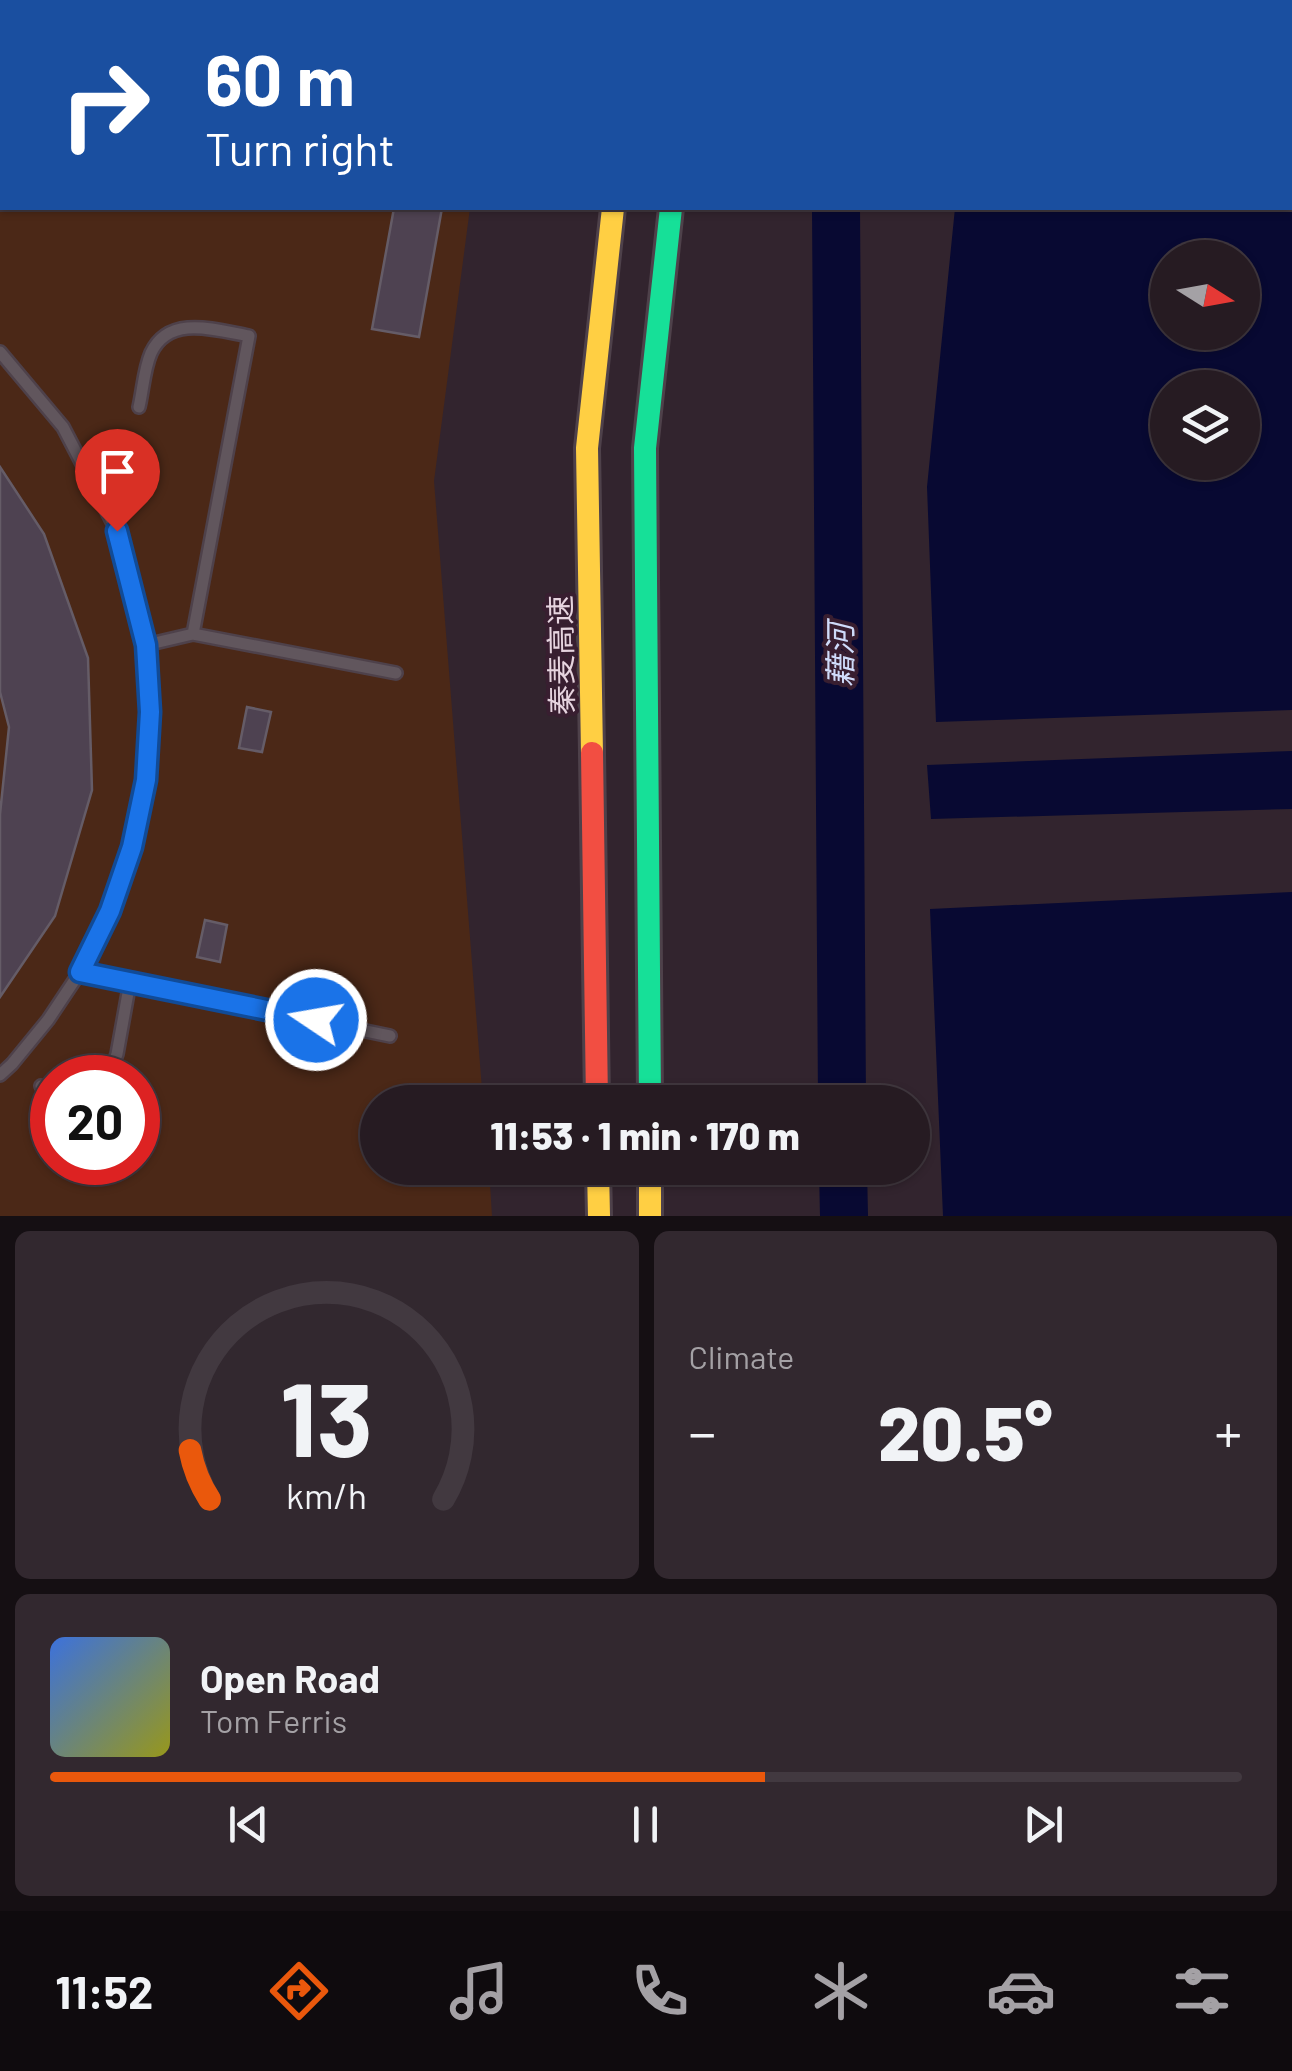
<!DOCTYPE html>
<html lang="en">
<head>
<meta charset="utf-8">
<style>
	:root { --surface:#261b22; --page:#32282f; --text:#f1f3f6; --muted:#a4a1a5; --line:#423940; --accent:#ea580c }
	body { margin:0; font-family:Barlow,"Noto Sans SC",sans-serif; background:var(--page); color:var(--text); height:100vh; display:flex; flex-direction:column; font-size:38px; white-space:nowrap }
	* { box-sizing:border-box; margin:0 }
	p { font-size:32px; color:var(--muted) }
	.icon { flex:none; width:55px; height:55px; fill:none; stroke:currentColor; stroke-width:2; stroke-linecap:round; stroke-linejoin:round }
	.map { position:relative; height:1216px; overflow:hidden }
	.side { display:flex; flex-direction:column; gap:15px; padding:15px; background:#150f13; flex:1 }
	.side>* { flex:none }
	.guide { position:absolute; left:0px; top:0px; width:1292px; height:210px; box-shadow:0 2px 8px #0004,0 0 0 2px var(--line); background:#1a4fa0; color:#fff; overflow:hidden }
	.needle { width:65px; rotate:101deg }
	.buttons { position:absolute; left:1150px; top:240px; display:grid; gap:20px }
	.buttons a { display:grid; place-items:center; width:110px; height:110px; border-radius:50%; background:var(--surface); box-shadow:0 2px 8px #0004,0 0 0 2px var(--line); font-size:50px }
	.speed { position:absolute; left:30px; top:1055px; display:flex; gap:20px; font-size:50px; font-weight:700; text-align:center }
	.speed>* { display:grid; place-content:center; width:130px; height:130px; border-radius:50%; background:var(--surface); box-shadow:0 2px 8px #0004,0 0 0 2px var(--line); line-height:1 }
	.speed .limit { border:15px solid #d22; background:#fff; color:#111 }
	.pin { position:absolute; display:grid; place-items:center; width:85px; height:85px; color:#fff; margin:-102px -42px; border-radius:50% 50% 50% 0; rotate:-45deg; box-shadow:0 0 10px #0007 }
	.pin .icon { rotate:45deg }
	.me { position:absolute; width:110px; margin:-55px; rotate:282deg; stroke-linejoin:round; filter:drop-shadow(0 0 8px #0008) }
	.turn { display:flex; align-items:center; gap:35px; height:210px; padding:0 40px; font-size:45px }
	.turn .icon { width:130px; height:130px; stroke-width:2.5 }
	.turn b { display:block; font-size:70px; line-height:85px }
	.big { font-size:75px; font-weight:800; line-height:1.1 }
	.side .card { flex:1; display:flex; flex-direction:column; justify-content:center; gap:15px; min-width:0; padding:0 35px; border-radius:15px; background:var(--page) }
	.side .dial { align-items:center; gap:0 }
	.dial svg { height:260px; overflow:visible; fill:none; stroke:var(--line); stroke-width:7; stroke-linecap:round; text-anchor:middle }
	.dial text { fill:var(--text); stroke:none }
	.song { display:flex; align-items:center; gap:30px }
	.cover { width:120px; height:120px; border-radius:15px; background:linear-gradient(135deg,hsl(220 70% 55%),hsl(60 70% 35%)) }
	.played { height:10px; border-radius:5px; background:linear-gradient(90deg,var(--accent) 60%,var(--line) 60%) }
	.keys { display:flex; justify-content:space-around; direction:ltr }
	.heat { display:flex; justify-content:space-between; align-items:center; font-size:55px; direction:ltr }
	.side .tiles { flex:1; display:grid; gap:15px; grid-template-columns:1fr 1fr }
	.card:last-child { grid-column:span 2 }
	.trip { position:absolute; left:360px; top:1085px; width:570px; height:100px; border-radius:50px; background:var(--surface); box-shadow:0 2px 8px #0004,0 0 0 2px var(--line); font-weight:800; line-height:100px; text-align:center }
	.tabs { display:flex; height:160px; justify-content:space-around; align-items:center; background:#0f0b0e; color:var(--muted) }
	.tabs .icon { width:70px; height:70px }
	.tabs .active { color:var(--accent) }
	.tabs b { font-size:45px; color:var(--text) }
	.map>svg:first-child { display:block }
	.green { fill:#4b2817; fill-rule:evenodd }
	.water { fill:#080932; fill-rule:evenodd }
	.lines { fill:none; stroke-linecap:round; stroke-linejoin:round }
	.river { stroke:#080932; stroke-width:48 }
	.building { fill:#4e4251; stroke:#655c67; stroke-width:2.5 }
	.lane-casing { stroke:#4e414a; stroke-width:16 }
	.fast-casing { stroke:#4e414a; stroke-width:28 }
	.slow-casing { stroke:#4e414a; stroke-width:28 }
	.jam-casing { stroke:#4e414a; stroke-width:28 }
	.lane { stroke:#61565d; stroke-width:11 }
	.fast { stroke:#16e098; stroke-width:22 }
	.slow { stroke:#ffcf43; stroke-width:22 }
	.jam { stroke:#f24e42; stroke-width:22 }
	.route-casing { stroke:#114b97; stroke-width:25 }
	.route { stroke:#1a73e8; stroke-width:18 }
	.labels { text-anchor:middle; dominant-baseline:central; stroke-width:8; stroke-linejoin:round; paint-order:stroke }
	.street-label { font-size:30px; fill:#e6d4df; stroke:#381e30 }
	.water-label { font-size:32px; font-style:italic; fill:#cfdbfa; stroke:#381e30 }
</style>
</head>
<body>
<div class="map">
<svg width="1292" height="1216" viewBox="0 0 1292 1216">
	<rect width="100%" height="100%" fill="#32242e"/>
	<path class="green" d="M 0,0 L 497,0 L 497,2 L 2,2 L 2,208 L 470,208 L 434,481 L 483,1102 L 378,1102 L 378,1168 L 489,1168 L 492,1216 L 0,1216 ZM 52,1078 L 138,1078 L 138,1162 L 52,1162 Z"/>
	<path class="water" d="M 984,0 L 1292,0 L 1292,710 L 936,722 L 927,487 L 955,208 L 1290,208 L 1290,2 L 983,2 ZM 1168,258 L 1242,258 L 1242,332 L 1168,332 ZM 1168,388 L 1242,388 L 1242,462 L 1168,462 Z
		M 1292,751 L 1292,809 L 931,819 L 927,765 Z
		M 1292,892 L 1292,1216 L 943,1216 L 930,909 Z"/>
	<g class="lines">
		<path class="river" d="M 834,0 L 834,2
			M 836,208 L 842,1102
			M 843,1168 L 844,1216"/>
	</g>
	<path class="building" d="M 431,0 L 479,0 L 479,2 L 430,2 Z
		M 394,208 L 442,208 L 419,337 L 372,329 Z
		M 0,467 L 44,534 L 88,658 L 92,790 L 55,916 L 0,997 L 0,814 L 9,727 L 0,692 Z
		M 247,707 L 271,712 L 262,752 L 239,748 Z
		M 205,920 L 227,925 L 220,962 L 197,957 Z"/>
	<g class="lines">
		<defs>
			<path id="lane" d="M 0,352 L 63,427 L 117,531 L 146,645 L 150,713 L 146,780 L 132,847 L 110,911 L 80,972 L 48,1020 L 12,1064 L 0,1075
				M 139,407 C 143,390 144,369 151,353 C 169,314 216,330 249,336 L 193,634
				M 146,645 L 193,634 L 396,673
				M 80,972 L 390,1036
				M 108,1078 L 117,1054 L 130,982
				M 41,1086 L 52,1088"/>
			<path id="fast" d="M 635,0 L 635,2
				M 693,0 L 693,2
				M 650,1102 L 645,448 L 671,208"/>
			<path id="slow" d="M 592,753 L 587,448 L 613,208
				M 598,1168 L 599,1216
				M 650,1168 L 650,1216"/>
			<path id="jam" d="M 592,753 L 597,1102"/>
		</defs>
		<use href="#lane" class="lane-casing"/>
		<use href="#fast" class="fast-casing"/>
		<use href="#slow" class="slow-casing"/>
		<use href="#jam" class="jam-casing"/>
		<use href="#lane" class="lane"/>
		<use href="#fast" class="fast"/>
		<use href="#slow" class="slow"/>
		<use href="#jam" class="jam"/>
	</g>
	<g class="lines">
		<defs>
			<path id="route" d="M 117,531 L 146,645 L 150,712 L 146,780 L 132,847 L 110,911 L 80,972 L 316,1020"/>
		</defs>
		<use href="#route" class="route-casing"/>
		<use href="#route" class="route"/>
	</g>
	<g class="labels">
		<g class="street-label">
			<text transform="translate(560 655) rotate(-91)">秦麦高速</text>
		</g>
		<g class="water-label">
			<text transform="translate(839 655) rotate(-90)">藉河</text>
		</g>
	</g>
</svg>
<div class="buttons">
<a><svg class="needle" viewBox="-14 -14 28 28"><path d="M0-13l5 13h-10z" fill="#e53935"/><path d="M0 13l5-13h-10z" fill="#a4a1a5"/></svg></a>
<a><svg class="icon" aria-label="layers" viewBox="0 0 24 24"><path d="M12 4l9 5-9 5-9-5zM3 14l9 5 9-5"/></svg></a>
</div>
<div class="speed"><div class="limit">20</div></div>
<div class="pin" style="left:117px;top:531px;background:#d93025"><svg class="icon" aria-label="arrive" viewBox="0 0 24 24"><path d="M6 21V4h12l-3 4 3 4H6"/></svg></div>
<svg class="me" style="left:316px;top:1020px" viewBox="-20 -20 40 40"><circle r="17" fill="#1a73e8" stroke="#fff" stroke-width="3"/><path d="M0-11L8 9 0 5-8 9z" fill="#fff"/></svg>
<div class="trip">11:53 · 1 min · 170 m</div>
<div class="guide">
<div class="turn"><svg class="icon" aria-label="right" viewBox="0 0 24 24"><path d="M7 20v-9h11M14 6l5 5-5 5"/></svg><div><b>60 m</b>Turn right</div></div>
</div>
</div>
<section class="side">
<div class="tiles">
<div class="card dial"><svg viewBox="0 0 100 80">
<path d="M14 69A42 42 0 1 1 86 69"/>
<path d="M14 69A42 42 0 0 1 8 54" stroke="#ea580c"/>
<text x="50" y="56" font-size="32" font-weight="700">13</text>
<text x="50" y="72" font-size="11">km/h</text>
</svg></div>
<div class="card"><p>Climate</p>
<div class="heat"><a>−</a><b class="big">20.5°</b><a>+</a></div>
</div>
<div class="card">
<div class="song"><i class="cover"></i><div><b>Open Road</b><p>Tom Ferris</p></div></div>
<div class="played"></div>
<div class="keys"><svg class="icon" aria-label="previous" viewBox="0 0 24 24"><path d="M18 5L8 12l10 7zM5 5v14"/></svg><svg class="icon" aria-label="pause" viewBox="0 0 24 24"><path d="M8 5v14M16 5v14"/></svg><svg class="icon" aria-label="next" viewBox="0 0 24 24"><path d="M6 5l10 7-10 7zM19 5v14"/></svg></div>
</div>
</div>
</section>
<nav class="tabs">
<b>11:52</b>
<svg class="icon active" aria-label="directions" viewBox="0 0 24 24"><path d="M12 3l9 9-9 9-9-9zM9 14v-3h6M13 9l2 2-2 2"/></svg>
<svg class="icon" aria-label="music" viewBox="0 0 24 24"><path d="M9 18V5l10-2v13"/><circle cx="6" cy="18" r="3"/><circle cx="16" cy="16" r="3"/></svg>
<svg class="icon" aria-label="phone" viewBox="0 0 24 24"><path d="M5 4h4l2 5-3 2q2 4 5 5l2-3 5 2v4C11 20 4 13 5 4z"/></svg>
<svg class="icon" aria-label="climate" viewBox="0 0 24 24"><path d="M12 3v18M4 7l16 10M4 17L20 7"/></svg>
<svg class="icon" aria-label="car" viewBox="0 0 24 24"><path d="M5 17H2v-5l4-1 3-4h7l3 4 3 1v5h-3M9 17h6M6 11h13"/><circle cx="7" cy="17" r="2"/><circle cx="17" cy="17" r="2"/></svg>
<svg class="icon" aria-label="filters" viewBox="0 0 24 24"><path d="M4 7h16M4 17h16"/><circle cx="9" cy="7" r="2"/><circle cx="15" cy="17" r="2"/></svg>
</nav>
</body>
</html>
